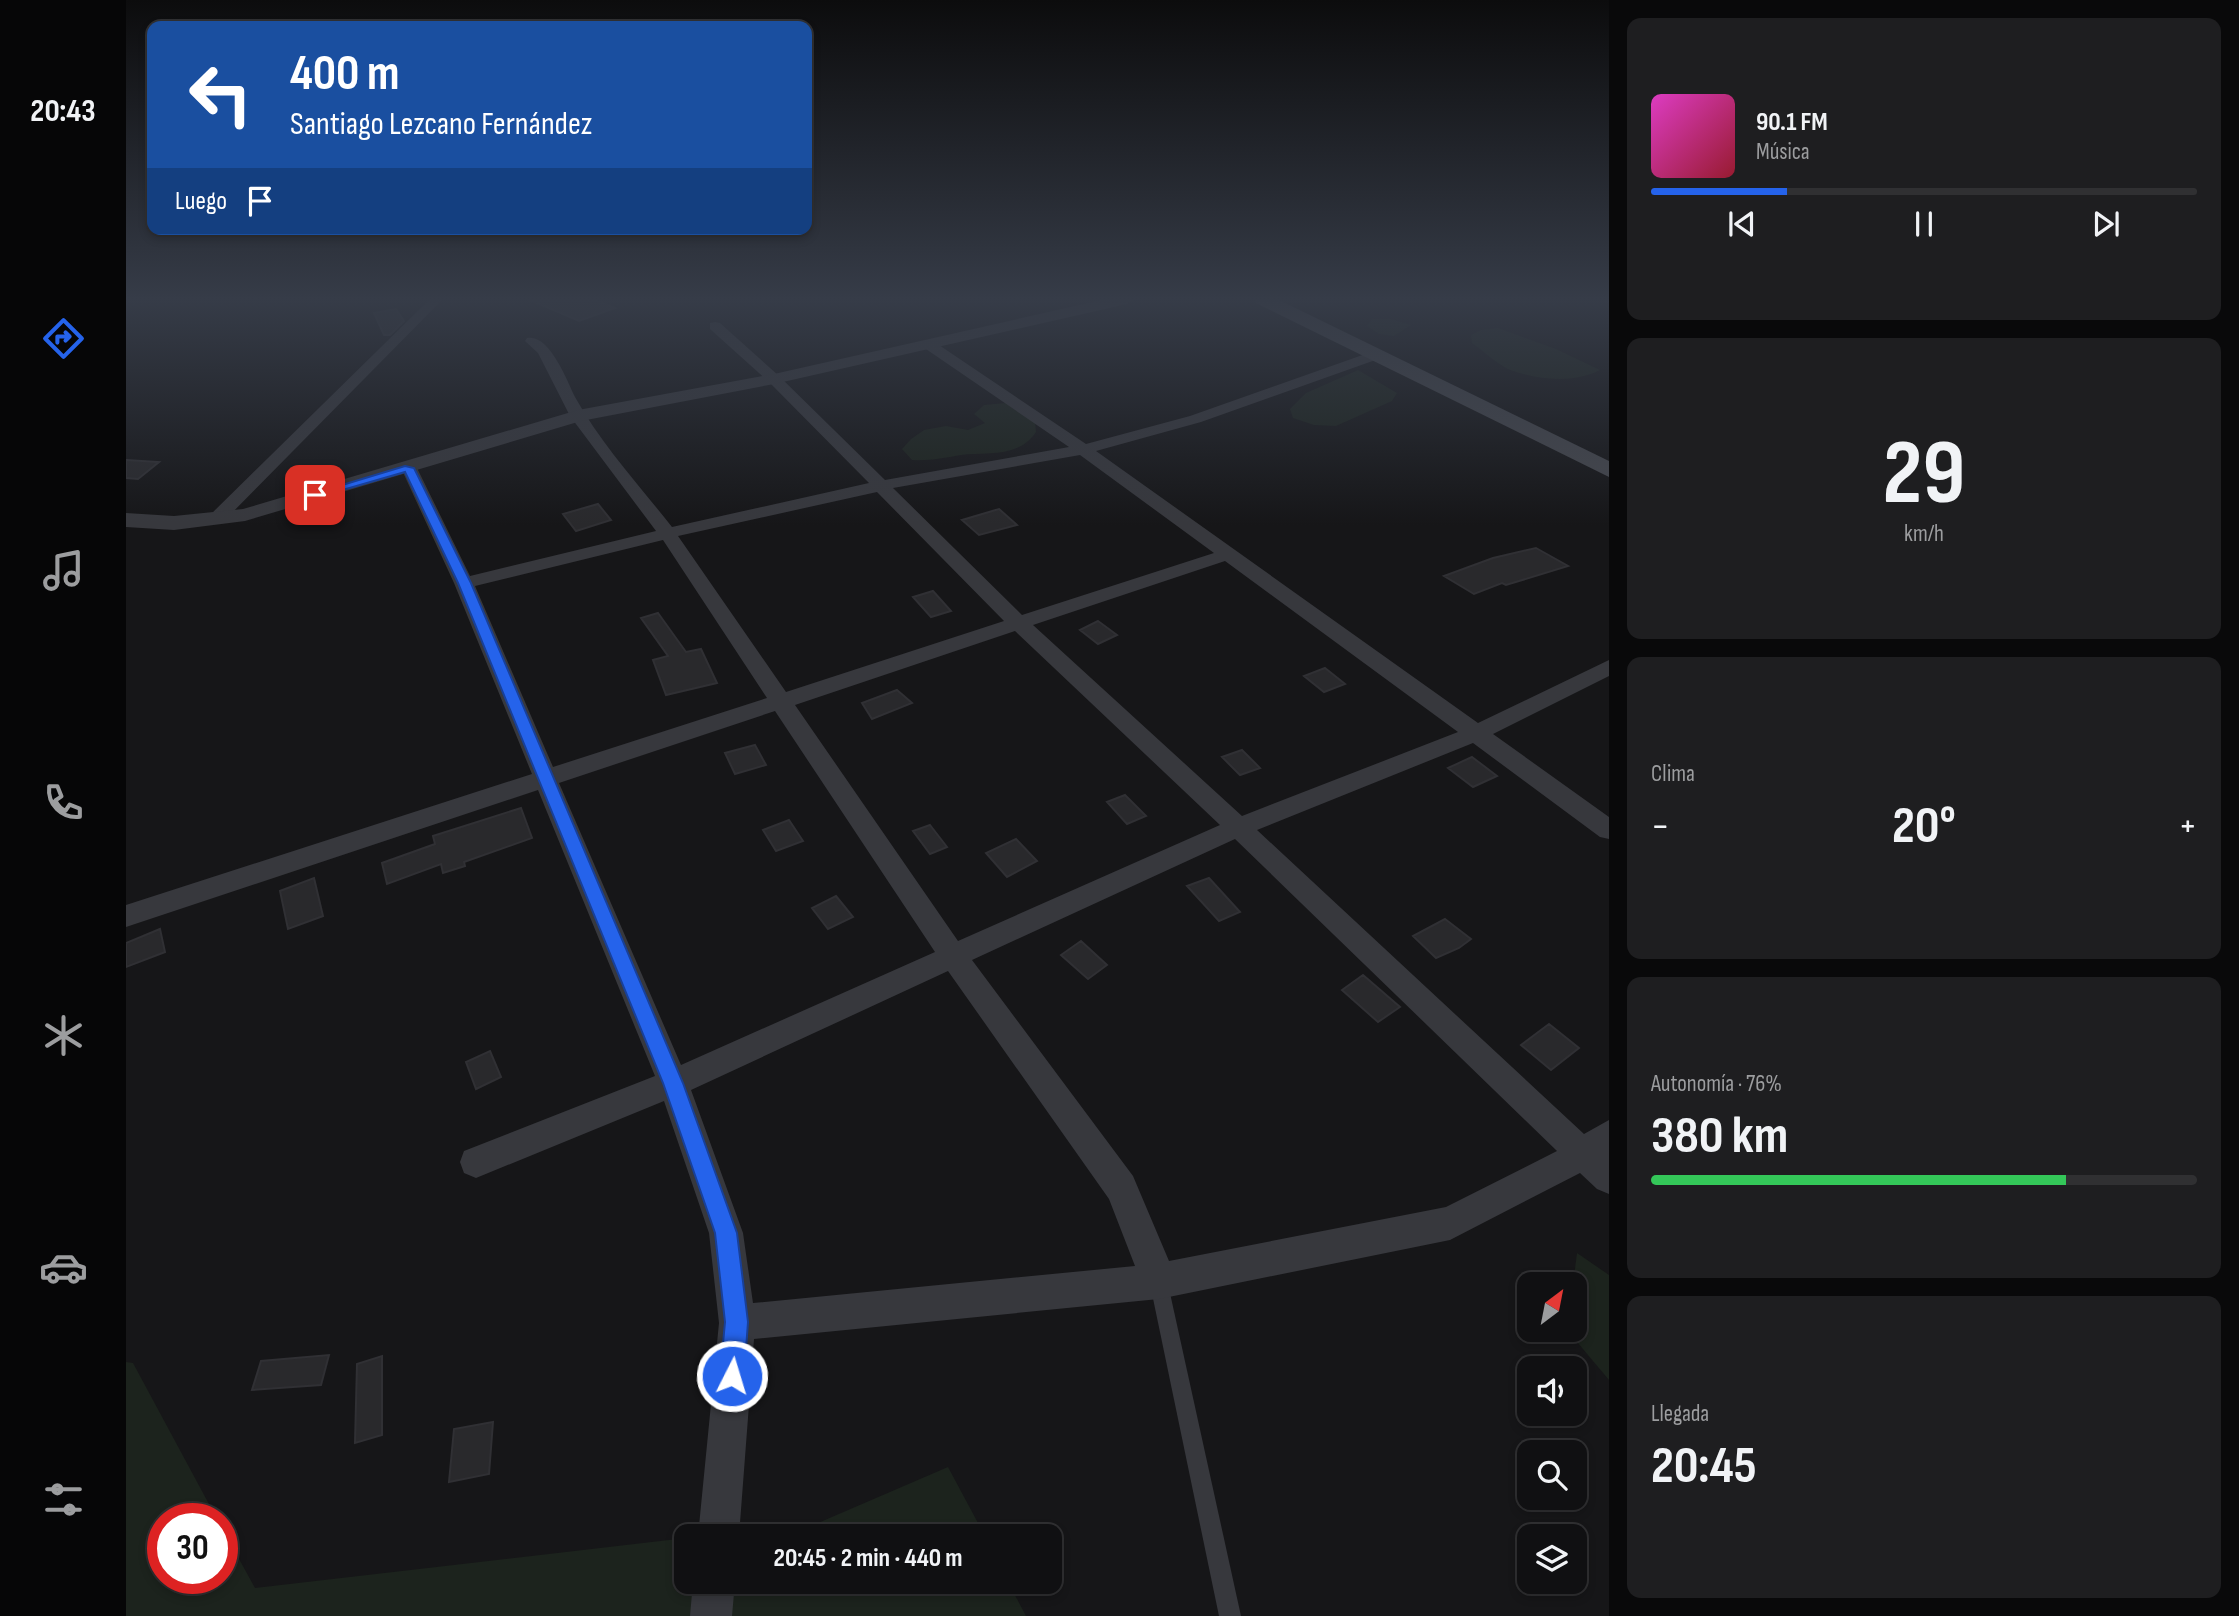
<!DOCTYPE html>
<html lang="es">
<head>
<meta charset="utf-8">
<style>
	:root { --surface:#101012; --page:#1e1e20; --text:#f1f3f6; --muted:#9c9d9f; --line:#303032; --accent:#2563eb }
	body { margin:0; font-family:"Sofia Sans Condensed",sans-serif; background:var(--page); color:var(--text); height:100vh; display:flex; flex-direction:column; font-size:26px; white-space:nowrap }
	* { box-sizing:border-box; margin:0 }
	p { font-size:23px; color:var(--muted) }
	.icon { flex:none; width:38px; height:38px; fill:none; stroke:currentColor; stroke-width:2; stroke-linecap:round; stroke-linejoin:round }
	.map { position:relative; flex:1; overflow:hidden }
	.drawer { display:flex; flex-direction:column; gap:18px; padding:18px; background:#09090a; width:630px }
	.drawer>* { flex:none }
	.hud { position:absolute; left:21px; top:21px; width:665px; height:214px; border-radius:14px; box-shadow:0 4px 10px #0003,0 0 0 2px var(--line); background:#1a4fa0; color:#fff; overflow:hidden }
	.needle { width:46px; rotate:32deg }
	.fabs { position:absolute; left:1391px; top:1272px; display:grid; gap:14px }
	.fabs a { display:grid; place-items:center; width:70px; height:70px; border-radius:14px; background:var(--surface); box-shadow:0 4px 10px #0003,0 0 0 2px var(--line); font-size:35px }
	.speed { position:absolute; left:21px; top:1503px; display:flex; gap:14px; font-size:35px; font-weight:700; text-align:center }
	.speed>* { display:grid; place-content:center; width:91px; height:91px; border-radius:50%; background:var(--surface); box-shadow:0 4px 10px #0003,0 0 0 2px var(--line); line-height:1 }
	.speed .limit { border:10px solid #d22; background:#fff; color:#111 }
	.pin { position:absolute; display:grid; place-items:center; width:60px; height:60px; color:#fff; margin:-30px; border-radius:14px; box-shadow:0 4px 10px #0006 }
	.me { position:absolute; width:77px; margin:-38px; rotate:5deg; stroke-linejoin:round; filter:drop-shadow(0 0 5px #0008) }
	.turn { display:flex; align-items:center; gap:24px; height:147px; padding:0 28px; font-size:32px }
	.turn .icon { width:91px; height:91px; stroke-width:2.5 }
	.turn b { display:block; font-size:49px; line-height:60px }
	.then { display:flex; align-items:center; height:66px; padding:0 28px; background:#0003; gap:14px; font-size:26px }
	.big { font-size:52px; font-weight:700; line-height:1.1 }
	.drawer .tile { flex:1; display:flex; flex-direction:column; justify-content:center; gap:10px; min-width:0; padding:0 24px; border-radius:14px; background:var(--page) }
	.drawer .dial { align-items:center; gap:0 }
	.dial b { font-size:91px; line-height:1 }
	.song { display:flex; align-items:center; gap:21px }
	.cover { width:84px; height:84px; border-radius:10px; background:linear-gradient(135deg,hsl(310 70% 55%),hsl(350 70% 35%)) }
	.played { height:7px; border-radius:4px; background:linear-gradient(90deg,var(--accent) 25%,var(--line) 25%) }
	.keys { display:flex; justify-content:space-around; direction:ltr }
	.heat { display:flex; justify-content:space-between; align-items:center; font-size:38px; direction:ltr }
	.charge { height:10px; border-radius:5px; background:linear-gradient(90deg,#34c759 76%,var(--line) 0) }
	.trip { position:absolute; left:548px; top:1524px; width:388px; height:70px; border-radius:14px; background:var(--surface); box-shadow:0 4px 10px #0003,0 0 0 2px var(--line); font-weight:700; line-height:70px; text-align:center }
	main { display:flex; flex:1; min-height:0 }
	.dock { display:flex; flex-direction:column; width:126px; justify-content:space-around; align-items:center; background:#060607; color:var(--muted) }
	.dock .icon { width:49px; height:49px }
	.dock .selected { color:var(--accent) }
	.dock b { font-size:32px; color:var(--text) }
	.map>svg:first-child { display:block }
	.green { fill:#1c231d }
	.building { fill:#29292c; stroke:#303034; stroke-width:2 }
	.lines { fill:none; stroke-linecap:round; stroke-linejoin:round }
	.service { fill:#37383d; fill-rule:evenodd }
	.minor { fill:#37383d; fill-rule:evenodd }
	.tertiary { fill:#37383d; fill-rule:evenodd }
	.secondary { fill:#45474d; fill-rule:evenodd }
	.route { fill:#2563eb; stroke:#184099; stroke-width:2 }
</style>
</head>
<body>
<main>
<nav class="dock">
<b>20:43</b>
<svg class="icon selected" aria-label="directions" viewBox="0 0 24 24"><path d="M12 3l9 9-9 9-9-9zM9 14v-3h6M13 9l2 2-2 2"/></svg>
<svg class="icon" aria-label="music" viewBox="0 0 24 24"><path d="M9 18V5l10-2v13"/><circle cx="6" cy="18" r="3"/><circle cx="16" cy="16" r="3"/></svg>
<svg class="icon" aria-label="phone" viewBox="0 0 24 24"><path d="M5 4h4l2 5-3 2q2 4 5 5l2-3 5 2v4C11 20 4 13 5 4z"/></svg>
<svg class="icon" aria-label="climate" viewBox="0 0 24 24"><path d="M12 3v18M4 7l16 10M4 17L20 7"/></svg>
<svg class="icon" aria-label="car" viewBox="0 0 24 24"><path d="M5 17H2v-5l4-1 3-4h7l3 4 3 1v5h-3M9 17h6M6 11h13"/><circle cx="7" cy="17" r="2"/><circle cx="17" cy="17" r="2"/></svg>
<svg class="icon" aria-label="filters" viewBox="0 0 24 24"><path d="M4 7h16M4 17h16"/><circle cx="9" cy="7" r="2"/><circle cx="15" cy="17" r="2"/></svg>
</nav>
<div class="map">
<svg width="1483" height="1616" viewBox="0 0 1483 1616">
	<rect width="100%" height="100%" fill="#161618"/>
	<path class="green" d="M 1246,319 L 1265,319 L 1285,325 L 1268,336 L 1253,334 L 1241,326 Z
		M 1372,328 L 1430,349 L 1474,370 C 1448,384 1409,380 1382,369 C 1370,363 1357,351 1346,343 L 1345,335 L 1355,330 Z
		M 1232,370 L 1271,393 L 1266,401 L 1210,426 L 1188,425 L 1167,418 L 1164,409 L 1180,393 Z
		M 880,403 L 909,422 L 910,432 C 893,458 861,452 835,455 C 817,458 805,461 786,460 L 776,449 L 785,439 L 798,430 L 820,426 L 842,430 L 859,423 L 848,414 L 858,405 Z
		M 1451,1253 L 1483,1275 L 1483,1380 L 1441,1330 L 1449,1330 L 1447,1284 Z
		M 0,1362 L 7,1363 L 91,1519 L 37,1519 L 37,1578 L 96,1578 L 96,1528 L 129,1588 L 560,1538 L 560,1582 L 882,1582 L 900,1616 L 0,1616 Z
		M 822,1467 L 859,1536 L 577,1536 L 692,1523 Z"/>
	<path class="building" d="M 402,299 L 466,299 L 489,308 L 453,321 Z
		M 270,309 L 278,321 L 264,335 L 258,335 L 248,313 Z
		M 0,460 L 33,462 L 12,479 L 0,478 Z
		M 472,504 L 485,520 L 450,531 L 437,514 Z
		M 873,509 L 891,525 L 853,535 L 836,520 Z
		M 1410,548 L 1442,566 L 1380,585 L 1376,583 L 1348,594 L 1318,576 L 1367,558 Z
		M 807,591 L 825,611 L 805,617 L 787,597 Z
		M 532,613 L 560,652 L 575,649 L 591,683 L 540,695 L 527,660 L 542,656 L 515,618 Z
		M 972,621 L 991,635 L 972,644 L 954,630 Z
		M 1199,668 L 1219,684 L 1198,692 L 1178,676 Z
		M 771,690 L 786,703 L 746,719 L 736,703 Z
		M 629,745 L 640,765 L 609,774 L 599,753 Z
		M 1116,750 L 1134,768 L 1114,775 L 1096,757 Z
		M 1346,757 L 1371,776 L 1347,787 L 1322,768 Z
		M 999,795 L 1020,816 L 1001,824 L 981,802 Z
		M 395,808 L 406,838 L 338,862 L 339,866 L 317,873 L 315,864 L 261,884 L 256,863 L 309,844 L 307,836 Z
		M 663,820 L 677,841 L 650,851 L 637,830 Z
		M 804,825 L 821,847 L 804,854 L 787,831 Z
		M 890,839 L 911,861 L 881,877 L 860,853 Z
		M 188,878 L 197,916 L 162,929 L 154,891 Z
		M 1083,878 L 1114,912 L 1093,921 L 1061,886 Z
		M 710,896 L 727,917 L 702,929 L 686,908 Z
		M 1319,919 L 1345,939 L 1333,948 L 1310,958 L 1287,936 Z
		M 34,929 L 39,952 L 0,967 L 0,943 Z
		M 955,941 L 981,965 L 962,979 L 935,955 Z
		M 1237,975 L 1274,1007 L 1252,1022 L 1216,990 Z
		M 1423,1024 L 1453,1048 L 1425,1070 L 1395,1045 Z
		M 364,1051 L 375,1077 L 350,1089 L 340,1062 Z
		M 203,1355 L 195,1385 L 126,1390 L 135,1361 Z
		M 256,1356 L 256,1435 L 229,1443 L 231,1364 Z
		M 367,1422 L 363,1474 L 323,1482 L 328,1429 Z"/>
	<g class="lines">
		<path class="service" d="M 1033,1275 L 1039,1278 L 1042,1284 L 1115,1616 L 1093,1616 L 1024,1284 L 1027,1278 Z"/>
		<path class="minor" d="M 304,299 L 317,299 L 96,523 L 84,523 L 81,519 L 84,515 Z
			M 589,322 L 594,323 L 653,376 L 759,480 L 943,447 L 797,347 L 797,341 L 807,341 L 960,444 L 1064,416 L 1245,352 L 1255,352 L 1255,358 L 1075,422 L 970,451 L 1352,723 L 1483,660 L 1483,676 L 1367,734 L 1483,817 L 1483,839 L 1474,837 L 1347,743 L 1131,830 L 1458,1134 L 1483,1120 L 1483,1194 L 1471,1189 L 1454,1173 L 1324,1240 L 1033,1299 L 628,1339 L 613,1536 L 572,1536 L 593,1323 L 583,1233 L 538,1101 L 350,1178 L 338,1173 L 334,1162 L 338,1151 L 529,1076 L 412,790 L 0,927 L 0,905 L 406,774 L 328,583 L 275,468 L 283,463 L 291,468 L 344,576 L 530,531 L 444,416 L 412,353 L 399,341 L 401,338 C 423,333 441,380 449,397 C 475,444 513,485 546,527 L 743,483 L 643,382 L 584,329 L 584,323 ZM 954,455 L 1088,553 L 896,615 L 767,488 ZM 751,492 L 878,621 L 660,692 L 552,536 ZM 537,540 L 641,698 L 427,767 L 349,586 ZM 1099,561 L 1332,732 L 1116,816 L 907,625 ZM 889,631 L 1094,825 L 832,941 L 669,705 ZM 649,711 L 809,952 L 555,1065 L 433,783 ZM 1109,839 L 1431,1151 L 1320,1207 L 1043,1261 L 1007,1176 L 846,960 ZM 822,971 L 983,1199 L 1009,1266 L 627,1303 L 617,1233 L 565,1090 Z
			M 567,1582 L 609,1582 L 606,1616 L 564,1616 Z"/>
		<path class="tertiary" d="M 980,299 L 1009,299 L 1001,304 L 648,384 L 455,421 L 119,521 L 48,530 L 0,527 L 0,513 L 48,516 L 117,509 L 452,410 L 648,374 Z"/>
		<path class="secondary" d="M 1128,299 L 1151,299 L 1483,461 L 1483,477 L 1130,303 Z"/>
	</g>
	<linearGradient id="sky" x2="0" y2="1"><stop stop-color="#0c0c0d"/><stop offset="0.57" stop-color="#363c48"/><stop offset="1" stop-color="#363c48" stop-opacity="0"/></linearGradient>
	<rect width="1483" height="525" fill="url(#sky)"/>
	<path class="route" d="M 279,466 L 288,468 L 345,583 L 557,1083 L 611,1233 L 622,1322 L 618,1376 L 614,1385 L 606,1388 L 597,1385 L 594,1376 L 599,1322 L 589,1233 L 537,1083 L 332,583 L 279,472 L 189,498 L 183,495 Z"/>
</svg>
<div class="fabs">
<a><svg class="needle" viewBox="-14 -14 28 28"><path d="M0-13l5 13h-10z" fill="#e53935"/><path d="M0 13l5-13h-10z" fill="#9c9d9f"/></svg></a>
<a><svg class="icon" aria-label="sound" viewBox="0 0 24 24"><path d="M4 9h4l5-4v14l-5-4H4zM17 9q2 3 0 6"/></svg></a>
<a><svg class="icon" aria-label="search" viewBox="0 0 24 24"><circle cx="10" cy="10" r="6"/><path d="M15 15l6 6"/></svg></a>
<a><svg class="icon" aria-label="layers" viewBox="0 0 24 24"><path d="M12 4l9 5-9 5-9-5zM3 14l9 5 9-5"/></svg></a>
</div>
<div class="speed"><div class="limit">30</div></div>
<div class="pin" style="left:189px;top:495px;background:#d93025"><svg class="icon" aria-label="arrive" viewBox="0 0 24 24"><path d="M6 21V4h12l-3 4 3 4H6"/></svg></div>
<svg class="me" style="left:606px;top:1376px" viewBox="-20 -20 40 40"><circle r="17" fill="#2563eb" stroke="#fff" stroke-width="3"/><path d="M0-11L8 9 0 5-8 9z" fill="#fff"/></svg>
<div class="trip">20:45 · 2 min · 440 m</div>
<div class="hud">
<div class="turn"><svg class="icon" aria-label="left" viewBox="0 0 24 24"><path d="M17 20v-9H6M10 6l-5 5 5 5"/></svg><div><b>400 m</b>Santiago Lezcano Fernández</div></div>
<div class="then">Luego<svg class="icon" aria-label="arrive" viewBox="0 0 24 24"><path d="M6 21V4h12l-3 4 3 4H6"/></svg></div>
</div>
</div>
<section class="drawer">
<div class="tile">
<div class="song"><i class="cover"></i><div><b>90.1 FM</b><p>Música</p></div></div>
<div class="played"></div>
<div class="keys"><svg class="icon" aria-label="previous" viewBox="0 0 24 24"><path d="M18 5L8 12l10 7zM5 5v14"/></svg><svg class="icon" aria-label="pause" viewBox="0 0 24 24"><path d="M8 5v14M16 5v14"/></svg><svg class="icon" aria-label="next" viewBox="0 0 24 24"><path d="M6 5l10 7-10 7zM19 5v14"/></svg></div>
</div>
<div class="tile dial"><b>29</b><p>km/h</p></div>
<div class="tile"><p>Clima</p>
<div class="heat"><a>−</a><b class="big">20°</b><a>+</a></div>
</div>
<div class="tile"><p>Autonomía · 76%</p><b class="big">380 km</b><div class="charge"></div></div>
<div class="tile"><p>Llegada</p><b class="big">20:45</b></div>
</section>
</main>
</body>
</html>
